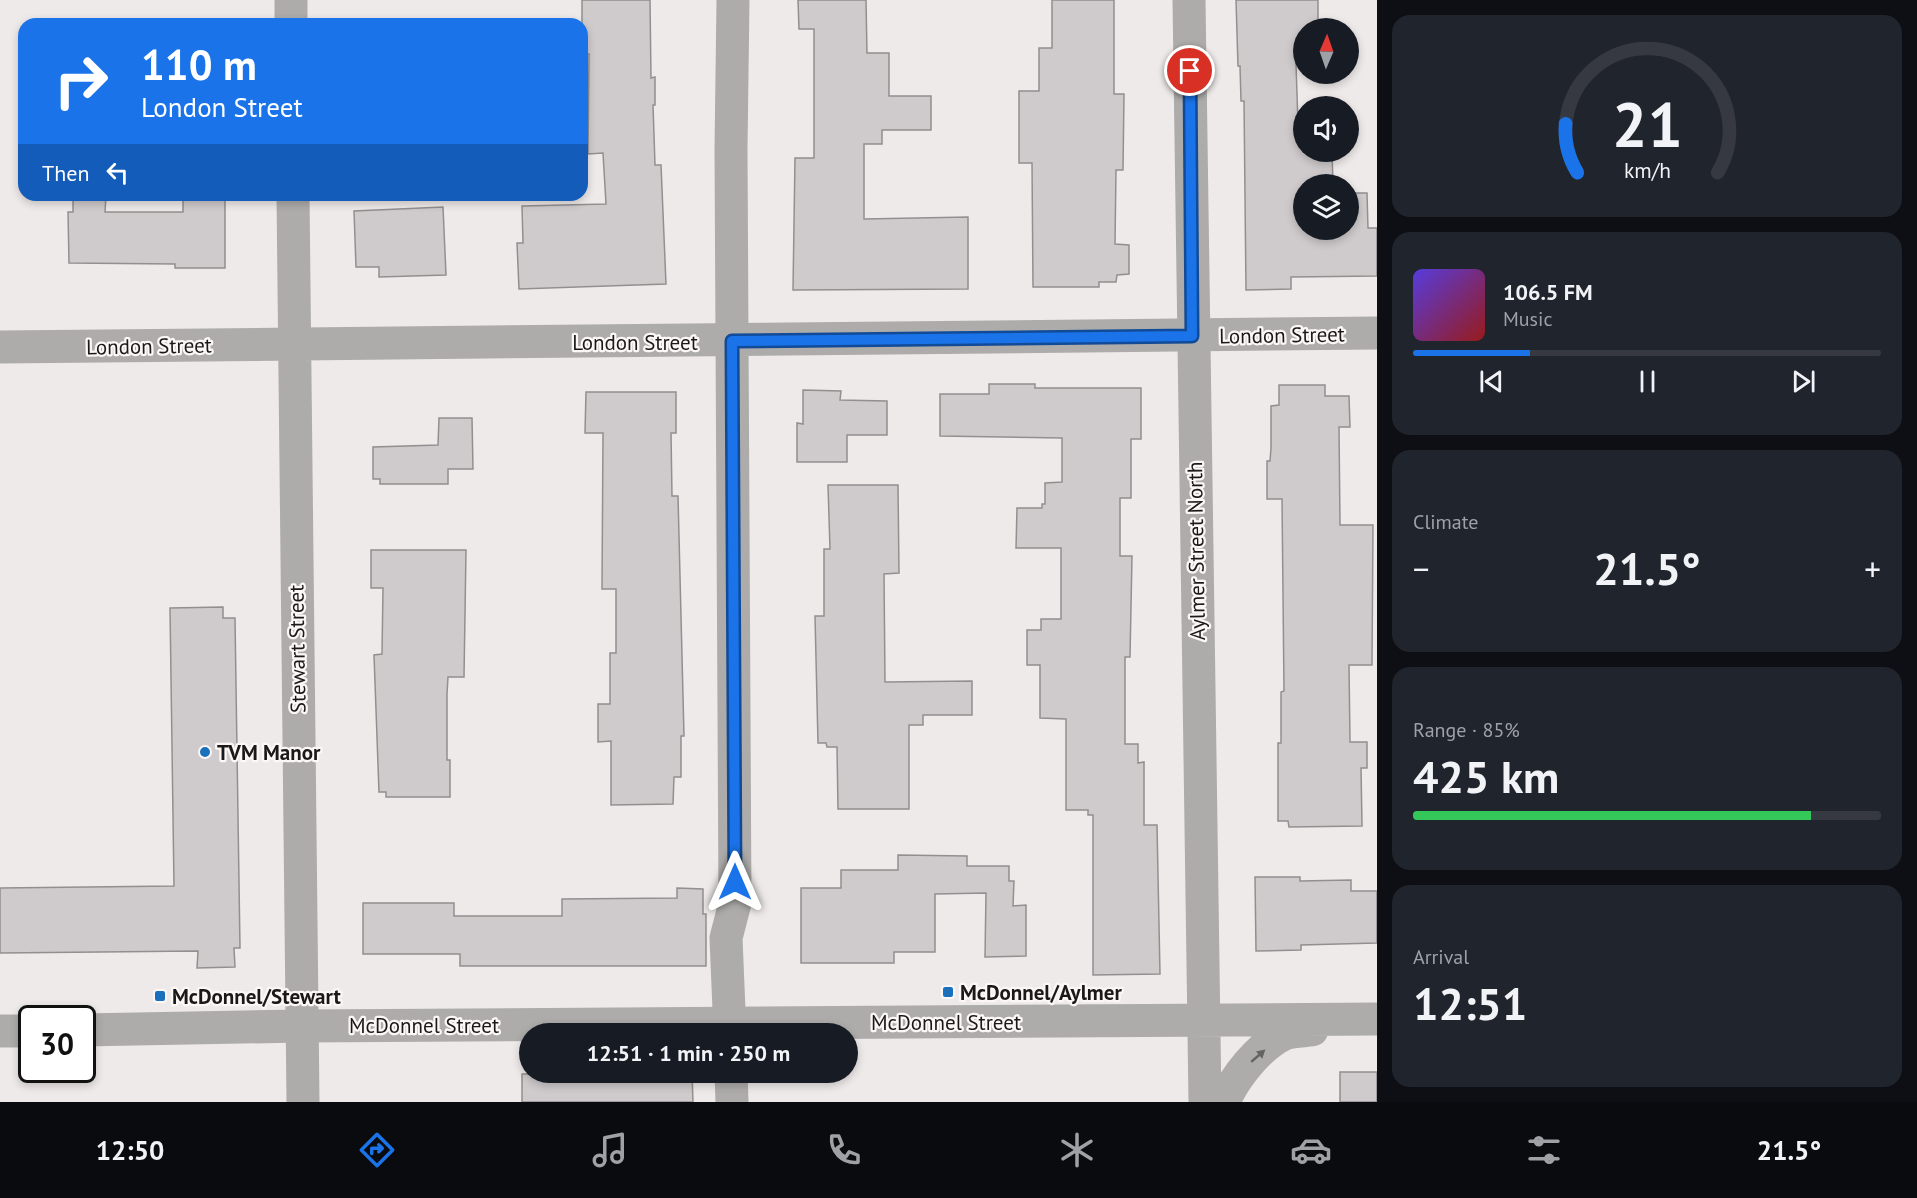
<!DOCTYPE html>
<html lang="en">
<head>
<meta charset="utf-8">
<style>
	:root { --surface:#171b24; --page:#20242c; --text:#f1f3f6; --muted:#9ea1a6; --line:#363941; --accent:#1a73e8 }
	body { margin:0; font-family:"PT Sans",sans-serif; background:var(--page); color:var(--text); height:100vh; display:flex; flex-direction:column; font-size:22px; white-space:nowrap }
	* { box-sizing:border-box; margin:0 }
	p { font-size:20px; color:var(--muted) }
	.icon { flex:none; width:33px; height:33px; fill:none; stroke:currentColor; stroke-width:2; stroke-linecap:round; stroke-linejoin:round }
	.map { position:relative; flex:1; overflow:hidden }
	.drawer { display:flex; flex-direction:column; gap:15px; padding:15px; background:#0d0f14; width:540px }
	.drawer>* { flex:none }
	.banner { position:absolute; left:18px; top:18px; width:570px; height:183px; border-radius:18px; box-shadow:0 3px 9px #0003; background:#1a73e8; color:#fff; overflow:hidden }
	.needle { width:39px; rotate:2deg }
	.buttons { position:absolute; left:1293px; top:18px; display:grid; gap:12px }
	.buttons a { display:grid; place-items:center; width:66px; height:66px; border-radius:50%; background:var(--surface); box-shadow:0 3px 9px #0003; font-size:30px }
	.speed { position:absolute; left:18px; top:1005px; display:flex; gap:12px; font-size:30px; font-weight:700; text-align:center }
	.speed>* { display:grid; place-content:center; width:78px; height:78px; border-radius:50%; background:var(--surface); box-shadow:0 3px 9px #0003; line-height:1 }
	.speed .limit { border:3px solid #111; border-radius:9px; background:#fff; color:#111 }
	.pin { position:absolute; display:grid; place-items:center; width:51px; height:51px; color:#fff; margin:-26px; border:3px solid #fff; border-radius:50%; box-shadow:0 2px 6px #0007 }
	.me { position:absolute; width:66px; margin:-33px; rotate:0deg; stroke-linejoin:round; filter:drop-shadow(0 0 4px #0008) }
	.turn { display:flex; align-items:center; gap:21px; height:126px; padding:0 24px; font-size:27px }
	.turn .icon { width:78px; height:78px; stroke-width:2.5 }
	.turn b { display:block; font-size:42px; line-height:51px }
	.then { display:flex; align-items:center; height:57px; padding:0 24px; background:#0003; gap:12px; font-size:22px }
	.big { font-size:45px; font-weight:800; line-height:1.1 }
	.drawer .tile { flex:1; display:flex; flex-direction:column; justify-content:center; gap:9px; min-width:0; padding:0 21px; border-radius:18px; background:var(--page) }
	.drawer .dial { align-items:center; gap:0 }
	.dial svg { height:156px; overflow:visible; fill:none; stroke:var(--line); stroke-width:7; stroke-linecap:round; text-anchor:middle }
	.dial text { fill:var(--text); stroke:none }
	.song { display:flex; align-items:center; gap:18px }
	.cover { width:72px; height:72px; border-radius:9px; background:linear-gradient(135deg,hsl(250 70% 55%),hsl(0 70% 35%)) }
	.played { height:6px; border-radius:3px; background:linear-gradient(90deg,var(--accent) 25%,var(--line) 25%) }
	.keys { display:flex; justify-content:space-around; direction:ltr }
	.heat { display:flex; justify-content:space-between; align-items:center; font-size:33px; direction:ltr }
	.charge { height:9px; border-radius:4px; background:linear-gradient(90deg,#34c759 85%,var(--line) 0) }
	.trip { position:absolute; left:519px; top:1023px; width:339px; height:60px; border-radius:30px; background:var(--surface); box-shadow:0 3px 9px #0003; font-weight:800; line-height:60px; text-align:center }
	.menu { display:flex; height:96px; justify-content:space-around; align-items:center; background:#090b0e; color:var(--muted) }
	.menu .icon { width:42px; height:42px }
	.menu .selected { color:var(--accent) }
	.menu b { font-size:27px; color:var(--text) }
	main { display:flex; flex:1; min-height:0 }
	.map>svg:first-child { display:block }
	.building { fill:#cfcbcc; stroke:#938f90; stroke-width:1.5 }
	.lines { fill:none; stroke-linecap:round; stroke-linejoin:round }
	.minor { stroke:#adacab; stroke-width:33 }
	.tertiary { stroke:#adacab; stroke-width:33 }
	.oneway { fill:#646262 }
	.route-casing { stroke:#114b97; stroke-width:15 }
	.route { stroke:#1a73e8; stroke-width:10 }
	.poi-dot { fill:#1a70bd; stroke:#fcf7f7; stroke-width:2 }
	.labels { text-anchor:middle; dominant-baseline:central; stroke-width:4.5; stroke-linejoin:round; paint-order:stroke }
	.street-label { font-size:21px; fill:#1a1818; stroke:#fcf7f7 }
	.poi-label { font-size:21px; font-weight:bold; fill:#1a1818; stroke:#fcf7f7; text-anchor:start }
</style>
</head>
<body>
<main>
<div class="map">
<svg width="1377" height="1102" viewBox="0 0 1377 1102">
	<rect width="100%" height="100%" fill="#efeaea"/>
	<path class="building" d="M 582,0 L 650,0 L 651,78 L 655,77 L 655,105 L 653,105 L 655,165 L 661,165 L 666,284 L 519,289 L 517,243 L 523,243 L 522,206 L 606,204 L 603,153 L 588,154 L 589,54 L 582,54 Z
		M 798,0 L 866,0 L 867,53 L 889,53 L 889,96 L 931,96 L 931,130 L 882,130 L 882,144 L 864,144 L 864,219 L 968,217 L 968,289 L 793,290 L 795,158 L 814,158 L 814,29 L 799,29 Z
		M 1052,0 L 1114,0 L 1114,94 L 1124,94 L 1123,170 L 1116,170 L 1115,244 L 1129,245 L 1129,274 L 1117,275 L 1116,282 L 1099,282 L 1099,287 L 1033,287 L 1032,163 L 1019,163 L 1019,91 L 1039,91 L 1039,48 L 1052,48 Z
		M 1236,0 L 1318,0 L 1318,28 L 1304,28 L 1304,64 L 1296,64 L 1298,124 L 1304,124 L 1304,152 L 1332,152 L 1333,184 L 1304,184 L 1304,230 L 1348,230 L 1348,193 L 1367,193 L 1368,228 L 1377,228 L 1377,276 L 1291,277 L 1291,289 L 1246,290 L 1244,101 L 1241,101 L 1240,66 L 1238,66 Z
		M 183,195 L 225,195 L 225,268 L 175,268 L 175,264 L 69,263 L 68,212 L 73,212 L 73,196 L 106,196 L 105,212 L 183,212 Z
		M 443,207 L 446,275 L 379,277 L 379,267 L 356,267 L 354,211 Z
		M 989,384 L 1035,384 L 1035,388 L 1141,388 L 1141,439 L 1131,439 L 1131,498 L 1120,498 L 1120,556 L 1132,556 L 1130,657 L 1125,657 L 1125,744 L 1138,744 L 1138,763 L 1144,762 L 1144,825 L 1157,825 L 1160,974 L 1093,975 L 1093,815 L 1088,815 L 1088,810 L 1066,810 L 1066,719 L 1040,718 L 1040,665 L 1027,665 L 1027,630 L 1041,630 L 1041,619 L 1061,619 L 1061,548 L 1016,548 L 1017,508 L 1042,508 L 1042,504 L 1045,504 L 1045,483 L 1062,482 L 1062,438 L 940,436 L 940,394 L 989,394 Z
		M 1279,385 L 1325,385 L 1325,396 L 1349,396 L 1350,427 L 1339,427 L 1340,525 L 1373,525 L 1372,665 L 1349,665 L 1350,742 L 1367,742 L 1367,768 L 1361,768 L 1362,826 L 1289,827 L 1288,821 L 1278,821 L 1278,743 L 1281,743 L 1281,692 L 1284,691 L 1282,499 L 1267,499 L 1267,461 L 1270,461 L 1271,448 L 1271,406 L 1279,405 Z
		M 803,390 L 841,391 L 840,400 L 887,401 L 887,435 L 847,435 L 847,462 L 797,462 L 797,423 L 803,424 Z
		M 586,392 L 676,392 L 676,433 L 671,433 L 672,496 L 678,496 L 684,736 L 681,736 L 681,777 L 674,777 L 673,804 L 611,805 L 611,741 L 598,742 L 598,704 L 610,704 L 610,653 L 616,653 L 616,589 L 602,589 L 603,433 L 585,433 Z
		M 439,418 L 472,418 L 473,469 L 448,469 L 448,484 L 380,484 L 380,479 L 373,479 L 373,447 L 438,445 Z
		M 828,485 L 898,485 L 899,573 L 884,574 L 885,682 L 972,681 L 972,715 L 923,715 L 923,725 L 909,725 L 909,809 L 838,809 L 837,747 L 827,747 L 826,743 L 818,743 L 815,616 L 824,616 L 824,549 L 830,549 Z
		M 371,550 L 466,550 L 464,677 L 448,677 L 447,694 L 447,760 L 450,760 L 450,797 L 386,797 L 386,792 L 379,792 L 374,655 L 382,654 L 383,588 L 371,588 Z
		M 223,607 L 223,618 L 235,618 L 240,948 L 234,948 L 235,967 L 197,968 L 198,951 L 0,953 L 0,888 L 174,886 L 170,608 Z
		M 898,855 L 967,856 L 967,866 L 1009,866 L 1009,881 L 1014,881 L 1013,906 L 1026,905 L 1026,956 L 985,957 L 986,893 L 935,894 L 935,952 L 894,952 L 894,963 L 801,963 L 801,888 L 841,888 L 841,870 L 898,870 Z
		M 1255,877 L 1300,877 L 1300,881 L 1351,880 L 1351,891 L 1377,891 L 1377,943 L 1301,945 L 1301,950 L 1256,951 Z
		M 677,888 L 703,889 L 703,914 L 706,914 L 706,966 L 460,966 L 460,954 L 363,954 L 363,903 L 454,903 L 454,916 L 562,916 L 562,899 L 677,898 Z
		M 1340,1072 L 1377,1072 L 1377,1102 L 1340,1102 Z
		M 692,1073 L 693,1102 L 522,1102 L 522,1074 Z"/>
	<g class="lines">
		<path class="minor" d="M 291,0 L 291,24
			M 293,195 L 303,1102
			M 0,347 L 1377,333
			M 730,1034 L 726,938 L 735,903 L 731,149 L 733,0
			M 731,1072 L 732,1102"/>
		<path class="tertiary" d="M 1189,0 L 1205,1102
			M 82,1030 L 302,1026 L 1377,1019
			M 0,1031 L 32,1031
			M 1224,1102 C 1234,1078 1259,1046 1284,1034 C 1291,1031 1304,1031 1312,1030"/>
	</g>
	<defs><path id="oneway-solid" d="M-6-.8H1V-3.2L6.5 0L1 3.2V.8H-6Z" transform="scale(1.5)"/></defs>
	<use class="oneway" href="#oneway-solid" transform="translate(1258 1056) rotate(-41)"/>
	<g class="lines">
		<defs>
			<path id="route" d="M 735,882 L 732,341 L 1192,336 L 1190,71"/>
		</defs>
		<use href="#route" class="route-casing"/>
		<use href="#route" class="route"/>
	</g>
	<g class="poi-dot">
		<circle cx="205" cy="752" r="6"/>
		<rect x="942" y="986" width="12" height="12" rx="3"/>
		<rect x="154" y="990" width="12" height="12" rx="3"/>
	</g>
	<g class="labels">
		<g class="street-label">
			<text transform="translate(1282 335) rotate(-1)">London Street</text>
			<text x="635" y="342">London Street</text>
			<text transform="translate(149 346) rotate(-1)">London Street</text>
			<text transform="translate(1196 551) rotate(-91)">Aylmer Street North</text>
			<text transform="translate(297 649) rotate(-91)">Stewart Street</text>
			<text x="946" y="1022">McDonnel Street</text>
			<text x="424" y="1025">McDonnel Street</text>
		</g>
		<g class="poi-label">
			<text x="217" y="752">TVM Manor</text>
			<text x="960" y="992">McDonnel/Aylmer</text>
			<text x="172" y="996">McDonnel/Stewart</text>
		</g>
	</g>
</svg>
<div class="buttons">
<a><svg class="needle" viewBox="-14 -14 28 28"><path d="M0-13l5 13h-10z" fill="#e53935"/><path d="M0 13l5-13h-10z" fill="#9ea1a6"/></svg></a>
<a><svg class="icon" aria-label="sound" viewBox="0 0 24 24"><path d="M4 9h4l5-4v14l-5-4H4zM17 9q2 3 0 6"/></svg></a>
<a><svg class="icon" aria-label="layers" viewBox="0 0 24 24"><path d="M12 4l9 5-9 5-9-5zM3 14l9 5 9-5"/></svg></a>
</div>
<div class="speed"><div class="limit">30</div></div>
<div class="pin" style="left:1190px;top:71px;background:#d93025"><svg class="icon" aria-label="arrive" viewBox="0 0 24 24"><path d="M6 21V4h12l-3 4 3 4H6"/></svg></div>
<svg class="me" style="left:735px;top:882px" viewBox="-20 -20 40 40"><path d="M0-17L14 15 0 8-14 15z" fill="#1a73e8" stroke="#fff" stroke-width="4"/></svg>
<div class="trip">12:51 · 1 min · 250 m</div>
<div class="banner">
<div class="turn"><svg class="icon" aria-label="right" viewBox="0 0 24 24"><path d="M7 20v-9h11M14 6l5 5-5 5"/></svg><div><b>110 m</b>London Street</div></div>
<div class="then">Then<svg class="icon" aria-label="left" viewBox="0 0 24 24"><path d="M17 20v-9H6M10 6l-5 5 5 5"/></svg></div>
</div>
</div>
<section class="drawer">
<div class="tile dial"><svg viewBox="0 0 100 80">
<path d="M14 69A42 42 0 1 1 86 69"/>
<path d="M14 69A42 42 0 0 1 8 44" stroke="#1a73e8"/>
<text x="50" y="56" font-size="32" font-weight="700">21</text>
<text x="50" y="72" font-size="11">km/h</text>
</svg></div>
<div class="tile">
<div class="song"><i class="cover"></i><div><b>106.5 FM</b><p>Music</p></div></div>
<div class="played"></div>
<div class="keys"><svg class="icon" aria-label="previous" viewBox="0 0 24 24"><path d="M18 5L8 12l10 7zM5 5v14"/></svg><svg class="icon" aria-label="pause" viewBox="0 0 24 24"><path d="M8 5v14M16 5v14"/></svg><svg class="icon" aria-label="next" viewBox="0 0 24 24"><path d="M6 5l10 7-10 7zM19 5v14"/></svg></div>
</div>
<div class="tile"><p>Climate</p>
<div class="heat"><a>−</a><b class="big">21.5°</b><a>+</a></div>
</div>
<div class="tile"><p>Range · 85%</p><b class="big">425 km</b><div class="charge"></div></div>
<div class="tile"><p>Arrival</p><b class="big">12:51</b></div>
</section>
</main>
<nav class="menu">
<b>12:50</b>
<svg class="icon selected" aria-label="directions" viewBox="0 0 24 24"><path d="M12 3l9 9-9 9-9-9zM9 14v-3h6M13 9l2 2-2 2"/></svg>
<svg class="icon" aria-label="music" viewBox="0 0 24 24"><path d="M9 18V5l10-2v13"/><circle cx="6" cy="18" r="3"/><circle cx="16" cy="16" r="3"/></svg>
<svg class="icon" aria-label="phone" viewBox="0 0 24 24"><path d="M5 4h4l2 5-3 2q2 4 5 5l2-3 5 2v4C11 20 4 13 5 4z"/></svg>
<svg class="icon" aria-label="climate" viewBox="0 0 24 24"><path d="M12 3v18M4 7l16 10M4 17L20 7"/></svg>
<svg class="icon" aria-label="car" viewBox="0 0 24 24"><path d="M5 17H2v-5l4-1 3-4h7l3 4 3 1v5h-3M9 17h6M6 11h13"/><circle cx="7" cy="17" r="2"/><circle cx="17" cy="17" r="2"/></svg>
<svg class="icon" aria-label="filters" viewBox="0 0 24 24"><path d="M4 7h16M4 17h16"/><circle cx="9" cy="7" r="2"/><circle cx="15" cy="17" r="2"/></svg>
<b>21.5°</b>
</nav>
</body>
</html>
